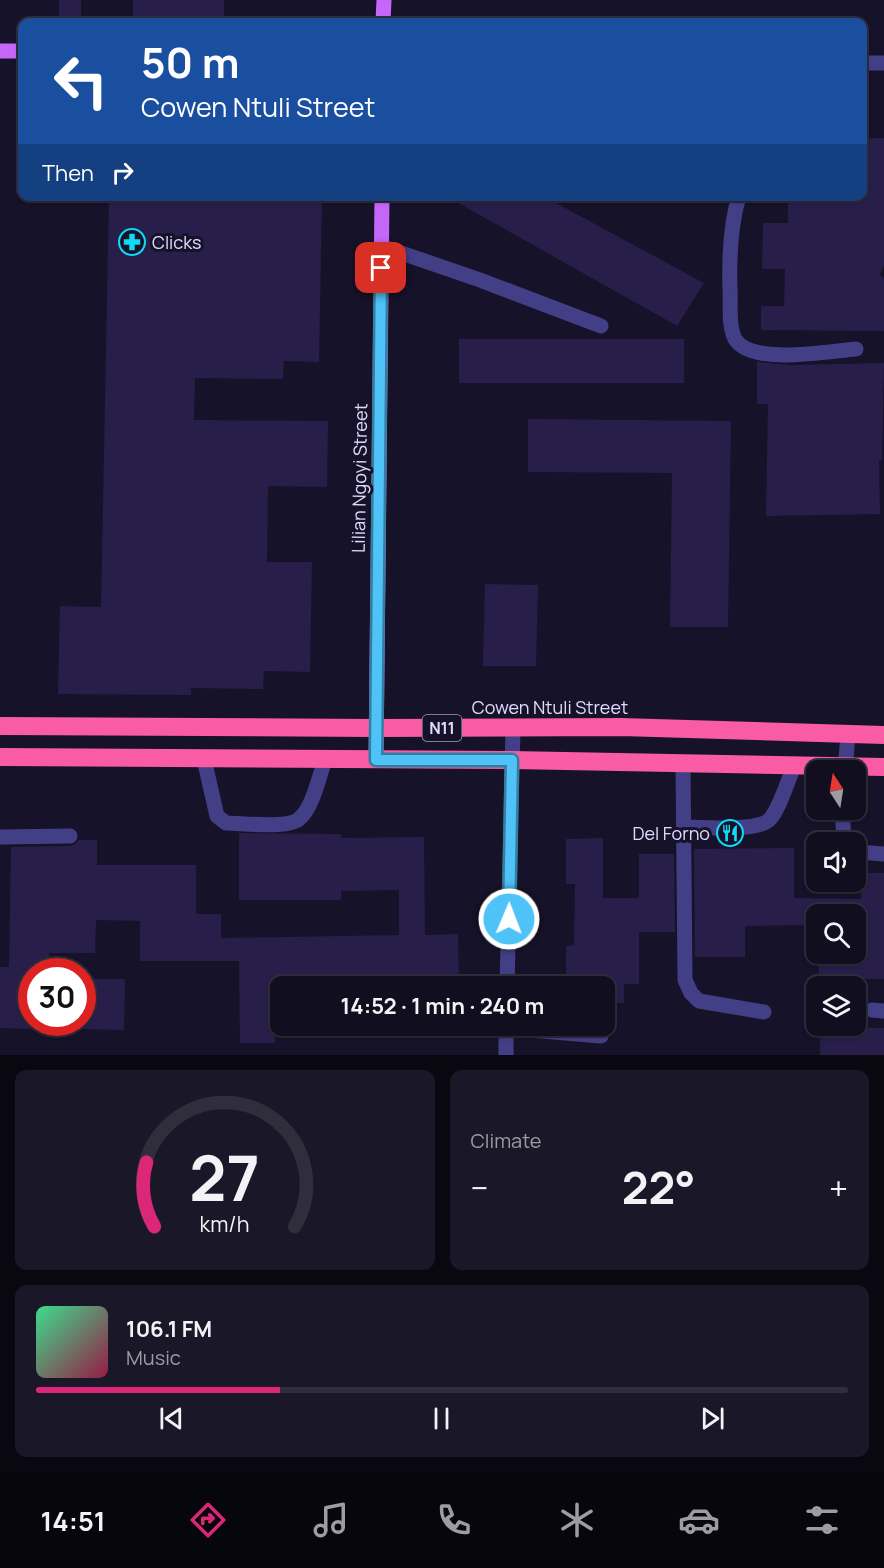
<!DOCTYPE html>
<html lang="en">
<head>
<meta charset="utf-8">
<style>
	:root { --surface:#100e1f; --page:#191728; --text:#f1f3f6; --muted:#9c9ca4; --line:#302e3d; --accent:#db2777 }
	body { margin:0; font-family:Manrope,sans-serif; background:var(--page); color:var(--text); height:100vh; display:flex; flex-direction:column; font-size:22px; white-space:nowrap }
	* { box-sizing:border-box; margin:0 }
	p { font-size:20px; color:var(--muted) }
	.icon { flex:none; width:33px; height:33px; fill:none; stroke:currentColor; stroke-width:2; stroke-linecap:round; stroke-linejoin:round }
	.map { position:relative; height:1055px; overflow:hidden }
	.details { display:flex; flex-direction:column; gap:15px; padding:15px; background:#090811; flex:1 }
	.details>* { flex:none }
	.banner { position:absolute; left:18px; top:18px; width:849px; height:183px; border-radius:12px; box-shadow:0 2px 4px #0004,0 0 0 2px var(--line); background:#1a4fa0; color:#fff; overflow:hidden }
	.needle { width:39px; rotate:348deg }
	.fabs { position:absolute; left:806px; top:760px; display:grid; gap:12px }
	.fabs a { display:grid; place-items:center; width:60px; height:60px; border-radius:12px; background:var(--surface); box-shadow:0 2px 4px #0004,0 0 0 2px var(--line); font-size:30px }
	.speed { position:absolute; left:18px; top:958px; display:flex; gap:12px; font-size:30px; font-weight:700; text-align:center }
	.speed>* { display:grid; place-content:center; width:78px; height:78px; border-radius:50%; background:var(--surface); box-shadow:0 2px 4px #0004,0 0 0 2px var(--line); line-height:1 }
	.speed .limit { border:9px solid #d22; background:#fff; color:#111 }
	.pin { position:absolute; display:grid; place-items:center; width:51px; height:51px; color:#fff; margin:-26px; border-radius:12px; box-shadow:0 3px 9px #0006 }
	.me { position:absolute; width:66px; margin:-33px; rotate:1deg; stroke-linejoin:round; filter:drop-shadow(0 0 4px #0008) }
	.turn { display:flex; align-items:center; gap:21px; height:126px; padding:0 24px; font-size:27px }
	.turn .icon { width:78px; height:78px; stroke-width:2.5 }
	.turn b { display:block; font-size:42px; line-height:51px }
	.then { display:flex; align-items:center; height:57px; padding:0 24px; background:#0003; gap:12px; font-size:22px }
	.big { font-size:45px; font-weight:700; line-height:1.1 }
	.details .tile { flex:1; display:flex; flex-direction:column; justify-content:center; gap:9px; min-width:0; padding:0 21px; border-radius:12px; background:var(--page) }
	.details .dial { align-items:center; gap:0 }
	.dial svg { height:156px; overflow:visible; fill:none; stroke:var(--line); stroke-width:7; stroke-linecap:round; text-anchor:middle }
	.dial text { fill:var(--text); stroke:none }
	.song { display:flex; align-items:center; gap:18px }
	.cover { width:72px; height:72px; border-radius:9px; background:linear-gradient(135deg,hsl(150 70% 55%),hsl(340 70% 35%)) }
	.played { height:6px; border-radius:3px; background:linear-gradient(90deg,var(--accent) 30%,var(--line) 30%) }
	.keys { display:flex; justify-content:space-around; direction:ltr }
	.heat { display:flex; justify-content:space-between; align-items:center; font-size:33px; direction:ltr }
	.details .tiles { flex:1; display:grid; gap:15px; grid-template-columns:1fr 1fr }
	.tile:last-child { grid-column:span 2 }
	.trip { position:absolute; left:270px; top:976px; width:345px; height:60px; border-radius:12px; background:var(--surface); box-shadow:0 2px 4px #0004,0 0 0 2px var(--line); font-weight:700; line-height:60px; text-align:center }
	.dock { display:flex; height:96px; justify-content:space-around; align-items:center; background:#06060c; color:var(--muted) }
	.dock .icon { width:42px; height:42px }
	.dock .current { color:var(--accent) }
	.dock b { font-size:27px; color:var(--text) }
	.map>svg:first-child { display:block }
	.building { fill:#281e4a }
	.lines { fill:none; stroke-linecap:round; stroke-linejoin:round }
	.minor { stroke:#433f86; stroke-width:15 }
	.major { stroke:#c567f9; stroke-width:15 }
	.highway { stroke:#f95ba4; stroke-width:18 }
	.route-casing { stroke:#337fa1; stroke-width:15 }
	.route { stroke:#4fc3f7; stroke-width:10 }
	.labels { text-anchor:middle; dominant-baseline:central; stroke-width:6; stroke-linejoin:round; paint-order:stroke }
	.shield { fill:#161229; stroke:#a39fbe; stroke-width:1.5 }
	.shield-label { font-size:16px; font-weight:bold; fill:#e0dbfe }
	.poi-label { font-size:18px; fill:#e0dbfe; stroke:#161229; text-anchor:start }
	.street-label { font-size:18px; fill:#e0dbfe; stroke:#161229 }
</style>
</head>
<body>
<div class="map">
<svg width="884" height="1055" viewBox="0 0 884 1055">
	<rect width="100%" height="100%" fill="#161229"/>
	<path class="building" d="M 59,0 L 81,0 L 81,20 L 59,20 Z
		M 133,0 L 224,0 L 224,22 L 133,22 Z
		M 862,138 L 884,138 L 884,265 L 880,275 L 884,278 L 884,331 L 761,330 L 761,306 L 784,306 L 785,269 L 762,269 L 763,223 L 788,223 L 788,196 L 862,196 Z
		M 109,196 L 322,196 L 319,362 L 284,361 L 283,379 L 195,378 L 194,420 L 328,421 L 327,487 L 268,486 L 267,562 L 312,562 L 310,672 L 264,671 L 263,689 L 191,688 L 191,695 L 58,694 L 60,606 L 101,607 Z
		M 446,196 L 543,196 L 704,283 L 677,326 Z
		M 459,339 L 684,339 L 684,383 L 459,383 Z
		M 757,362 L 791,365 L 884,363 L 882,460 L 879,460 L 880,514 L 766,516 L 768,404 L 757,404 Z
		M 528,419 L 731,421 L 728,627 L 670,627 L 672,473 L 528,472 Z
		M 485,584 L 538,585 L 536,666 L 483,666 Z
		M 239,833 L 341,834 L 341,838 L 424,837 L 425,935 L 458,934 L 459,987 L 414,987 L 414,982 L 274,984 L 275,1043 L 240,1043 L 239,961 L 140,961 L 140,921 L 96,920 L 95,953 L 49,953 L 49,972 L 32,972 L 32,1029 L 0,1028 L 0,967 L 9,967 L 11,847 L 70,846 L 75,844 L 79,840 L 97,840 L 97,865 L 196,865 L 196,914 L 221,914 L 221,938 L 399,935 L 399,890 L 341,891 L 341,900 L 239,900 Z
		M 603,838 L 603,898 L 639,898 L 639,854 L 674,854 L 675,932 L 639,932 L 639,984 L 624,984 L 624,1003 L 604,1003 L 604,987 L 566,985 L 566,946 L 574,945 L 575,884 L 566,884 L 566,839 Z
		M 794,848 L 794,898 L 861,899 L 861,873 L 884,873 L 884,979 L 847,979 L 847,987 L 819,987 L 819,954 L 855,954 L 855,915 L 816,915 L 816,925 L 745,926 L 745,957 L 695,957 L 694,849 Z
		M 82,979 L 125,979 L 124,1030 L 82,1029 Z
		M 820,1027 L 884,1028 L 884,1055 L 820,1055 Z"/>
	<g class="lines">
		<path class="minor" d="M 862,63 L 884,63
			M 739,196 C 730,226 729,258 730,289 C 731,304 728,325 735,339 C 751,366 829,351 856,349
			M 381,246 L 480,280 L 601,326
			M 204,759 L 217,816 L 226,823 C 242,823 288,829 299,819 C 313,808 319,776 325,760
			M 683,763 L 685,980 L 691,993 L 699,1001 L 764,1012
			M 845,771 L 848,734
			M 842,810 L 844,838 L 849,843
			M 685,827 C 703,827 756,832 769,820 C 780,809 788,779 795,764
			M 0,837 L 70,836
			M 855,849 L 858,852 L 884,854
			M 507,987 L 513,728
			M 872,1010 L 884,1011
			M 401,1026 L 506,1028 L 601,1036
			M 506,1055 L 506,1026"/>
		<path class="major" d="M 383,22 L 384,0
			M 0,51 L 22,51
			M 376,760 L 382,196"/>
		<path class="highway" d="M 0,726 L 376,728 L 621,727 L 884,735
			M 0,757 L 512,760 L 884,767"/>
	</g>
	<g class="lines">
		<defs>
			<path id="route" d="M 381,268 L 376,760 L 512,760 L 509,919"/>
		</defs>
		<use href="#route" class="route-casing"/>
		<use href="#route" class="route"/>
	</g>
	<defs>
		<symbol id="pharmacy-ring" viewBox="-11 -11 22 22"><circle r="9.5" fill="#161229" stroke="#0fdbf6" stroke-width="1.5"/><path d="M-2-6h4v4h4v4h-4v4h-4v-4h-4v-4h4Z" fill="#0fdbf6"/></symbol>
		<symbol id="restaurant-ring" viewBox="-11 -11 22 22"><circle r="9.5" fill="#161229" stroke="#0fdbf6" stroke-width="1.5"/><path d="M-5-6h1v4h1v-4h1v4h1v-4h1v5L-1.5 .5V6h-2V.5L-5-1ZM5-6V6H3V1.5H1.5Q1.5-4 5-6Z" fill="#0fdbf6"/></symbol>
	</defs>
	<g fill-rule="evenodd">
		<use href="#pharmacy-ring" x="117" y="227" width="30" height="30"/>
		<use href="#restaurant-ring" x="715" y="818" width="30" height="30"/>
	</g>
	<g class="labels">
		<rect class="shield" x="422.5" y="715" width="39" height="26" rx="4.5"/>
		<g class="shield-label">
			<text x="442" y="728">N11</text>
		</g>
		<g class="poi-label">
			<text x="152" y="242">Clicks</text>
			<text x="710" y="833" text-anchor="end">Del Forno</text>
		</g>
		<g class="street-label">
			<text transform="translate(359 478) rotate(-89)">Lilian Ngoyi Street</text>
			<text x="550" y="707">Cowen Ntuli Street</text>
		</g>
	</g>
</svg>
<div class="fabs">
<a><svg class="needle" viewBox="-14 -14 28 28"><path d="M0-13l5 13h-10z" fill="#e53935"/><path d="M0 13l5-13h-10z" fill="#9c9ca4"/></svg></a>
<a><svg class="icon" aria-label="sound" viewBox="0 0 24 24"><path d="M4 9h4l5-4v14l-5-4H4zM17 9q2 3 0 6"/></svg></a>
<a><svg class="icon" aria-label="search" viewBox="0 0 24 24"><circle cx="10" cy="10" r="6"/><path d="M15 15l6 6"/></svg></a>
<a><svg class="icon" aria-label="layers" viewBox="0 0 24 24"><path d="M12 4l9 5-9 5-9-5zM3 14l9 5 9-5"/></svg></a>
</div>
<div class="speed"><div class="limit">30</div></div>
<div class="pin" style="left:381px;top:268px;background:#d93025"><svg class="icon" aria-label="arrive" viewBox="0 0 24 24"><path d="M6 21V4h12l-3 4 3 4H6"/></svg></div>
<svg class="me" style="left:509px;top:919px" viewBox="-20 -20 40 40"><circle r="17" fill="#4fc3f7" stroke="#fff" stroke-width="3"/><path d="M0-11L8 9 0 5-8 9z" fill="#fff"/></svg>
<div class="trip">14:52 · 1 min · 240 m</div>
<div class="banner">
<div class="turn"><svg class="icon" aria-label="left" viewBox="0 0 24 24"><path d="M17 20v-9H6M10 6l-5 5 5 5"/></svg><div><b>50 m</b>Cowen Ntuli Street</div></div>
<div class="then">Then<svg class="icon" aria-label="right" viewBox="0 0 24 24"><path d="M7 20v-9h11M14 6l5 5-5 5"/></svg></div>
</div>
</div>
<section class="details">
<div class="tiles">
<div class="tile dial"><svg viewBox="0 0 100 80">
<path d="M14 69A42 42 0 1 1 86 69"/>
<path d="M14 69A42 42 0 0 1 10 36" stroke="#db2777"/>
<text x="50" y="56" font-size="32" font-weight="700">27</text>
<text x="50" y="72" font-size="11">km/h</text>
</svg></div>
<div class="tile"><p>Climate</p>
<div class="heat"><a>−</a><b class="big">22°</b><a>+</a></div>
</div>
<div class="tile">
<div class="song"><i class="cover"></i><div><b>106.1 FM</b><p>Music</p></div></div>
<div class="played"></div>
<div class="keys"><svg class="icon" aria-label="previous" viewBox="0 0 24 24"><path d="M18 5L8 12l10 7zM5 5v14"/></svg><svg class="icon" aria-label="pause" viewBox="0 0 24 24"><path d="M8 5v14M16 5v14"/></svg><svg class="icon" aria-label="next" viewBox="0 0 24 24"><path d="M6 5l10 7-10 7zM19 5v14"/></svg></div>
</div>
</div>
</section>
<nav class="dock">
<b>14:51</b>
<svg class="icon current" aria-label="directions" viewBox="0 0 24 24"><path d="M12 3l9 9-9 9-9-9zM9 14v-3h6M13 9l2 2-2 2"/></svg>
<svg class="icon" aria-label="music" viewBox="0 0 24 24"><path d="M9 18V5l10-2v13"/><circle cx="6" cy="18" r="3"/><circle cx="16" cy="16" r="3"/></svg>
<svg class="icon" aria-label="phone" viewBox="0 0 24 24"><path d="M5 4h4l2 5-3 2q2 4 5 5l2-3 5 2v4C11 20 4 13 5 4z"/></svg>
<svg class="icon" aria-label="climate" viewBox="0 0 24 24"><path d="M12 3v18M4 7l16 10M4 17L20 7"/></svg>
<svg class="icon" aria-label="car" viewBox="0 0 24 24"><path d="M5 17H2v-5l4-1 3-4h7l3 4 3 1v5h-3M9 17h6M6 11h13"/><circle cx="7" cy="17" r="2"/><circle cx="17" cy="17" r="2"/></svg>
<svg class="icon" aria-label="filters" viewBox="0 0 24 24"><path d="M4 7h16M4 17h16"/><circle cx="9" cy="7" r="2"/><circle cx="15" cy="17" r="2"/></svg>
</nav>
</body>
</html>
